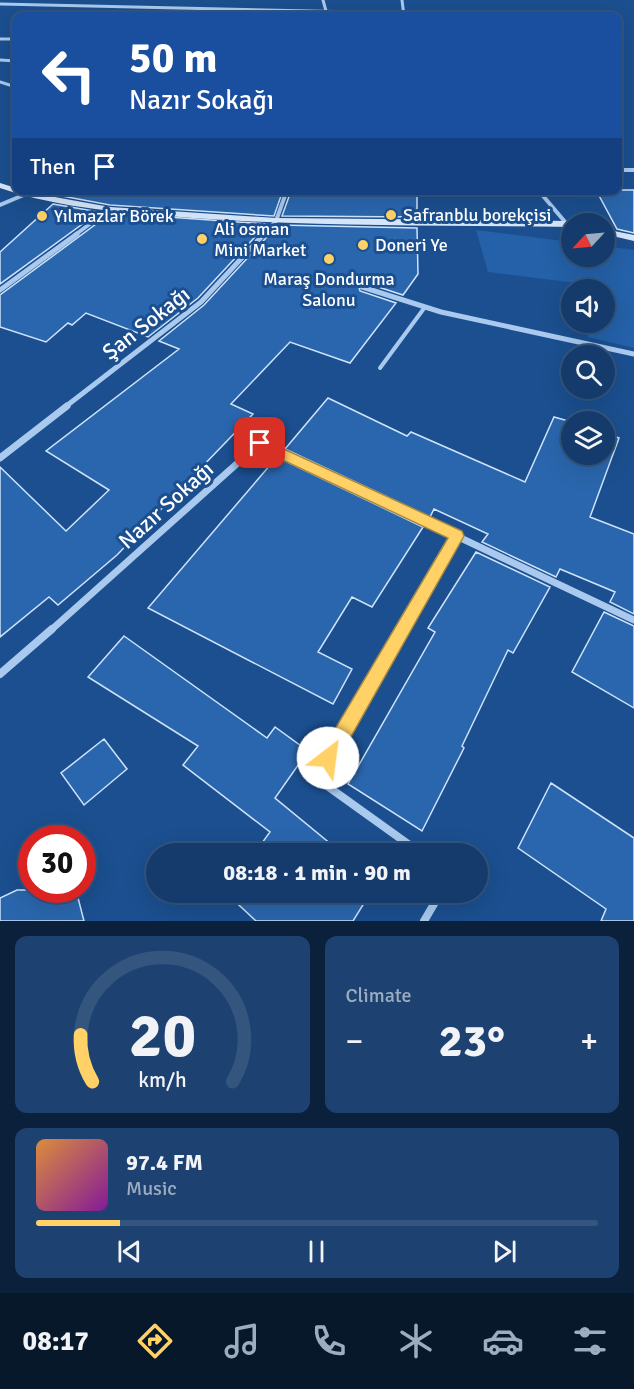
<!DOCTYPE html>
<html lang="en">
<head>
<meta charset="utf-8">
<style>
	:root { --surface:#143b6b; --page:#1d4271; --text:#f1f3f6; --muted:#9dadc1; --line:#33557e; --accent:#ffd166 }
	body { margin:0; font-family:Signika,sans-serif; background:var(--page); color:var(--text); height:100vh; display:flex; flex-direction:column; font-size:22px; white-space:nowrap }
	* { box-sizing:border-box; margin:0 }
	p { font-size:20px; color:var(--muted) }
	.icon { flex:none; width:33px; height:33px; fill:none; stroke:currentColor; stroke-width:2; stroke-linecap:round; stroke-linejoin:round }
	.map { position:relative; height:921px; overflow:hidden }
	.panel { display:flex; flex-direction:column; gap:15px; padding:15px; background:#0b203b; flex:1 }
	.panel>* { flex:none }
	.top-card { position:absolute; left:12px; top:12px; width:610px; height:183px; border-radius:12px; box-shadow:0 6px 24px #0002,0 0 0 2px var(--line); background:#1a4fa0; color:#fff; overflow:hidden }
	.needle { width:39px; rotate:244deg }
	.tools { position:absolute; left:561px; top:213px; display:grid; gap:12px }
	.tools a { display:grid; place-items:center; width:54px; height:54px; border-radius:50%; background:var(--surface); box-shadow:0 6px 24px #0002,0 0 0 2px var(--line); font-size:30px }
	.speed { position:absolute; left:18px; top:825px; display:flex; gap:12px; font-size:30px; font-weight:700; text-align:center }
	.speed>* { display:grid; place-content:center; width:78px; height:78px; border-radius:50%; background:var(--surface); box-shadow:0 6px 24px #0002,0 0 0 2px var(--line); line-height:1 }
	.speed .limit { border:9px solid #d22; background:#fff; color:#111 }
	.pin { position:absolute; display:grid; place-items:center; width:51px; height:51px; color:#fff; margin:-26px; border-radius:12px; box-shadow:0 3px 9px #0006 }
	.me { position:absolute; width:66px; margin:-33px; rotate:30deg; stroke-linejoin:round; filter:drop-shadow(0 0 4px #0008) }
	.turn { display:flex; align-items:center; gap:21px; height:126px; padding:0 18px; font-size:27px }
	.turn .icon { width:78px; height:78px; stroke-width:2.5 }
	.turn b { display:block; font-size:42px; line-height:51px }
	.then { display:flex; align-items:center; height:57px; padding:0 18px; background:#0003; gap:12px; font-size:22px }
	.big { font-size:45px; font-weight:800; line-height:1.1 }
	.panel .widget { flex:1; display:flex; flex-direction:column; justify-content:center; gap:9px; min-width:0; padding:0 21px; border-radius:12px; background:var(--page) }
	.panel .dial { align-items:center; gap:0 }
	.dial svg { height:156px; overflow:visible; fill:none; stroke:var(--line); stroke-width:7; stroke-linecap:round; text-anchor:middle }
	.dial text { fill:var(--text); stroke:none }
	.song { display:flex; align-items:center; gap:18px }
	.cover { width:72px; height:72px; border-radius:9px; background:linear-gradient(135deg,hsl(30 70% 55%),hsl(290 70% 35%)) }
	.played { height:6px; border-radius:3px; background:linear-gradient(90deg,var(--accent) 15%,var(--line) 15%) }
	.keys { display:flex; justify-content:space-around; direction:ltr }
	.heat { display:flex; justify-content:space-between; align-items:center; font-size:33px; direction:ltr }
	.panel .tiles { flex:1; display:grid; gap:15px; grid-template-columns:1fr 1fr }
	.widget:last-child { grid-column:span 2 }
	.trip { position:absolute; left:146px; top:843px; width:342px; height:60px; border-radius:30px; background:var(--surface); box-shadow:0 6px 24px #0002,0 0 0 2px var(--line); font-weight:800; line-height:60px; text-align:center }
	.tabs { display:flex; height:96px; justify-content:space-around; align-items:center; background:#08182b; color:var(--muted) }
	.tabs .icon { width:42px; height:42px }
	.tabs .selected { color:var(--accent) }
	.tabs b { font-size:27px; color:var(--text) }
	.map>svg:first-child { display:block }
	.green { fill:#2461a8 }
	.building { fill:#2a66ad; stroke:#cfe3fa; stroke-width:1.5 }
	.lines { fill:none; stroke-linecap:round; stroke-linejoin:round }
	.lane { stroke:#a9c9ee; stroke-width:4 }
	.street-far4 { stroke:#a9c9ee; stroke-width:3 }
	.street-far3 { stroke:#a9c9ee; stroke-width:4 }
	.street-far2 { stroke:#a9c9ee; stroke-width:5 }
	.street-far1 { stroke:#a9c9ee; stroke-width:7 }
	.street { stroke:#a9c9ee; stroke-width:8 }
	.secondary { fill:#d6e6fa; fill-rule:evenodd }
	.route { fill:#ffd166; stroke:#a68842; stroke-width:1.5 }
	.poi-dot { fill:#ffd166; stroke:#1b4f8f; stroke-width:2 }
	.labels { text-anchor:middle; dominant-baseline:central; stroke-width:6; stroke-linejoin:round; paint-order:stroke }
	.far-poi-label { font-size:18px; fill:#fff; stroke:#1b4f8f; text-anchor:start }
	.street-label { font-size:22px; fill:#fff; stroke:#1b4f8f }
</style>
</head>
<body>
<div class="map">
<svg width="634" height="921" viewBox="0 0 634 921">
	<rect width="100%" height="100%" fill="#1b4f8f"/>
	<path class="green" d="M 476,230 L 571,242 L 572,256 L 604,256 L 605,246 L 634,250 L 634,348 L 588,337 L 589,323 L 604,322 L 604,290 L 592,289 L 592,285 L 488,272 Z"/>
	<path class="building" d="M 68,190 L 219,190 L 281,196 L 274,216 L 110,205 L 62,196 Z
		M 355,190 L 417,190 L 417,217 L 282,216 L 291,191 L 355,194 Z
		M 596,190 L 634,190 L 634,233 L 617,229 Z
		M 53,204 L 99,212 L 0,284 L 0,252 Z
		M 111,213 L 267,224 L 198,298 L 148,337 L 86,313 L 72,325 L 68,323 L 46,342 L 0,327 L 0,295 Z
		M 278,225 L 417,228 L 418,274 L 403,295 L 363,282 L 358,284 L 360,291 L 396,303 L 350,363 L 290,342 L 231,404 L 253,414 L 117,555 L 58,605 L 49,597 L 0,637 L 0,467 L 66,531 L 109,490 L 46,451 L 179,349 L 159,341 L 204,305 Z
		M 328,398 L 407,436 L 411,432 L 525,482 L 554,417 L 572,422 L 572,454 L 604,454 L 604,433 L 619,438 L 590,517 L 634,534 L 634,614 L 610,602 L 615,592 L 560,569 L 556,577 L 482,542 L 488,534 L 434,509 L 430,517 L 285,449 Z
		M 277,457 L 423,527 L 372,607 L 352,597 L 318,652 L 352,669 L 333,704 L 148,608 Z
		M 476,552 L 550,587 L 513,653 L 508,650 L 462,746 L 464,748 L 422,831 L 348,784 L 435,632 L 428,628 Z
		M 604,612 L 634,626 L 634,708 L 572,672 Z
		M 124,636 L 267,738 L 275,727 L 308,751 L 275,798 L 343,854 L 254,854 L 270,832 L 183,765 L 198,746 L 88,677 Z
		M 104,739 L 127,769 L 84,805 L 61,773 Z
		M 551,783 L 634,838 L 634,921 L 601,921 L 606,909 L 518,848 Z
		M 17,890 L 76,890 L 84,921 L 0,921 L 0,898 Z
		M 225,892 L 371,892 L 353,921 L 256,921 Z"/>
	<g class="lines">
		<path class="lane" d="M 380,368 L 425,307"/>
		<path class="street-far4" d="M 323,0 L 326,11
			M 402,0 L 404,16
			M 0,4 L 402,13
			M 0,39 L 16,39
			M 0,60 L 16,61
			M 0,82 L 16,87"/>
		<path class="street-far3" d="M 618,170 L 634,170
			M 538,190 L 566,223
			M 0,205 L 26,194
			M 75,235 L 110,209
			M 263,235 L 276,221 L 287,190"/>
		<path class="street-far2" d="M 362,287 L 441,312 L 634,354
			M 0,290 L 77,234
			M 65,407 L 201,302 L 264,234"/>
		<path class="street-far1" d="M 0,458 L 67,406
			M 50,631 L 260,443 L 634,620
			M 401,631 L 457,535"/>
		<path class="street" d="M 402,629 L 316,778 L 422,854
			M 0,674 L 52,629
			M 424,921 L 441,892"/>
		<path class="secondary" d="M 0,183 L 16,188 L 16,190 L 110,207 L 276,218 L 572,221 L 576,224 L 572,224 L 572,227 C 445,225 319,227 193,218 C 128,213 62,209 0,188 Z
			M 604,229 L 634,235 L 634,241 L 604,234 Z"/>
	</g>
	<path class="route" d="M 260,438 L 462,531 L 464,536 L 335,765 L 328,767 L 322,765 L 319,758 L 322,751 L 448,538 L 255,447 L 253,443 Z"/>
	<g class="poi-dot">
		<circle cx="391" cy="215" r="6"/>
		<circle cx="42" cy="216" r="6"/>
		<circle cx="202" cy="239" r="6"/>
		<circle cx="363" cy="245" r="6"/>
		<circle cx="329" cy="259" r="6"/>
	</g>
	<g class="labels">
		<g class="far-poi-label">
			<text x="403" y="215">Safranblu borekçisi</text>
			<text x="54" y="216">Yılmazlar Börek</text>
			<text x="214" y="229">Ali osman<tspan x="214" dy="21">Mini Market</tspan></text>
			<text x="375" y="245">Doneri Ye</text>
			<text x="329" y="279" text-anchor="middle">Maraş Dondurma<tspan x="329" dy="21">Salonu</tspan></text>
		</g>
		<g class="street-label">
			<text transform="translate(146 323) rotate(-38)">Şan Sokağı</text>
			<text transform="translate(166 505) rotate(-42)">Nazır Sokağı</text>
		</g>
	</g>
</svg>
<div class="tools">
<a><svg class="needle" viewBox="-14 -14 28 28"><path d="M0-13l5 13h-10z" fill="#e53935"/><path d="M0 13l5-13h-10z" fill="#9dadc1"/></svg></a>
<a><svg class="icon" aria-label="sound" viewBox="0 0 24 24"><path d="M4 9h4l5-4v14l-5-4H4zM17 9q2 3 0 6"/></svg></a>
<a><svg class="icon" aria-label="search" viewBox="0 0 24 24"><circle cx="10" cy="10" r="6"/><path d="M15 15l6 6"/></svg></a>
<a><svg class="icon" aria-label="layers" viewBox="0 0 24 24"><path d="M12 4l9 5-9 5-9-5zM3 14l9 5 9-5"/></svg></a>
</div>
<div class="speed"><div class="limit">30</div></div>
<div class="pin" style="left:260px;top:443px;background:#d93025"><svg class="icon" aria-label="arrive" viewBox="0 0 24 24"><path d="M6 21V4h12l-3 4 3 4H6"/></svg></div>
<svg class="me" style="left:328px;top:758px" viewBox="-20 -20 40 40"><circle r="19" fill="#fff"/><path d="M0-13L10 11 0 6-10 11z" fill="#ffd166"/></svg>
<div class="trip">08:18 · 1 min · 90 m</div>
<div class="top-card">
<div class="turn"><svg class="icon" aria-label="left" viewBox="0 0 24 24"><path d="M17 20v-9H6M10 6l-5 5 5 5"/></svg><div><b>50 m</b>Nazır Sokağı</div></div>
<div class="then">Then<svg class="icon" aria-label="arrive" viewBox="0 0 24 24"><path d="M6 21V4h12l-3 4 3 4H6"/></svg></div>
</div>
</div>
<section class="panel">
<div class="tiles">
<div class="widget dial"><svg viewBox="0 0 100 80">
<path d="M14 69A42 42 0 1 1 86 69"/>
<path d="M14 69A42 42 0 0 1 8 45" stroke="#ffd166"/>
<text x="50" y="56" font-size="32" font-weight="700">20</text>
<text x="50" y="72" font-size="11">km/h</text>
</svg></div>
<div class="widget"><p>Climate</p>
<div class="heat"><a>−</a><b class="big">23°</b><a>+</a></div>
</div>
<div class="widget">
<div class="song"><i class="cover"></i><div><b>97.4 FM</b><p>Music</p></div></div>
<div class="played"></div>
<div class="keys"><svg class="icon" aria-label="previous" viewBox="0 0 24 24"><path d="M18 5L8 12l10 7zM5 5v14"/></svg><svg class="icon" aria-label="pause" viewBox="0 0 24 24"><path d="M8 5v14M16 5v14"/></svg><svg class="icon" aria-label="next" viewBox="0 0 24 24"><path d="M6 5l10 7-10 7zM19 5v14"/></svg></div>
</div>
</div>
</section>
<nav class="tabs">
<b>08:17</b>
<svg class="icon selected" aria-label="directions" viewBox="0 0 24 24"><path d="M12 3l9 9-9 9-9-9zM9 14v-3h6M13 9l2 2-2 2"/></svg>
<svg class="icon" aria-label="music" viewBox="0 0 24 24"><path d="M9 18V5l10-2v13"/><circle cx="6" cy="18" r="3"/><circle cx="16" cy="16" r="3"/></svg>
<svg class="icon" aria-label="phone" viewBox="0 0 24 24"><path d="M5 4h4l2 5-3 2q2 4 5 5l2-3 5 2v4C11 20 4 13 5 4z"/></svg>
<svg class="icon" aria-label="climate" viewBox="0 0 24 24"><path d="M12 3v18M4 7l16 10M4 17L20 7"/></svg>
<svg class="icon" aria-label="car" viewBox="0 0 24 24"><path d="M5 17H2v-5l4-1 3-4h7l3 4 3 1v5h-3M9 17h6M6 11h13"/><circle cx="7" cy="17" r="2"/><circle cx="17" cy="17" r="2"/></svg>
<svg class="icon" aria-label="filters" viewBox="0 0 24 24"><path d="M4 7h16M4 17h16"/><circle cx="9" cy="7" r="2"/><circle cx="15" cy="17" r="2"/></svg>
</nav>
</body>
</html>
